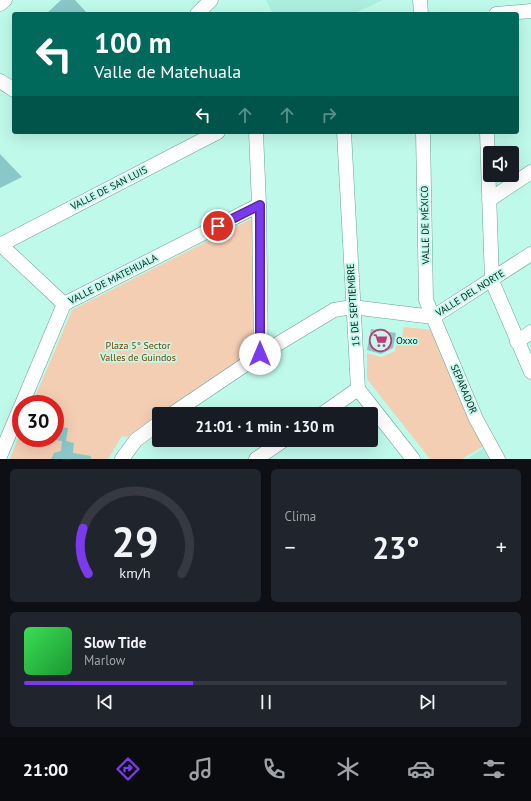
<!DOCTYPE html>
<html lang="es">
<head>
<meta charset="utf-8">
<style>
	:root { --surface:#171b24; --page:#20242c; --text:#f1f3f6; --muted:#9ea1a6; --line:#363941; --accent:#7c3aed }
	body { margin:0; font-family:"PT Sans",sans-serif; background:var(--page); color:var(--text); height:100vh; display:flex; flex-direction:column; font-size:15px; white-space:nowrap }
	* { box-sizing:border-box; margin:0 }
	p { font-size:13px; color:var(--muted) }
	.icon { flex:none; width:22px; height:22px; fill:none; stroke:currentColor; stroke-width:2; stroke-linecap:round; stroke-linejoin:round }
	.map { position:relative; height:459px; overflow:hidden }
	.drawer { display:flex; flex-direction:column; gap:10px; padding:10px; background:#0d0f14; flex:1 }
	.drawer>* { flex:none }
	.banner { position:absolute; left:12px; top:12px; width:507px; height:122px; border-radius:4px; box-shadow:0 4px 16px #0002; background:#00695c; color:#fff; overflow:hidden }
	.fabs { position:absolute; left:483px; top:146px; display:grid; gap:8px }
	.fabs a { display:grid; place-items:center; width:36px; height:36px; border-radius:4px; background:var(--surface); box-shadow:0 4px 16px #0002; font-size:20px }
	.speed { position:absolute; left:12px; top:395px; display:flex; gap:8px; font-size:20px; font-weight:700; text-align:center }
	.speed>* { display:grid; place-content:center; width:52px; height:52px; border-radius:50%; background:var(--surface); box-shadow:0 4px 16px #0002; line-height:1 }
	.speed .limit { border:6px solid #d22; background:#fff; color:#111 }
	.pin { position:absolute; display:grid; place-items:center; width:34px; height:34px; color:#fff; margin:-17px; border:2px solid #fff; border-radius:50%; box-shadow:0 1px 4px #0007 }
	.me { position:absolute; width:44px; margin:-22px; rotate:0deg; stroke-linejoin:round; filter:drop-shadow(0 0 3px #0008) }
	.turn { display:flex; align-items:center; gap:14px; height:84px; padding:0 16px; font-size:18px }
	.turn .icon { width:52px; height:52px; stroke-width:2.5 }
	.turn b { display:block; font-size:28px; line-height:34px }
	.lanes { display:flex; align-items:center; height:38px; padding:0 16px; background:#0003; justify-content:center; gap:20px; direction:ltr }
	.lanes .off { opacity:.35 }
	.big { font-size:30px; font-weight:700; line-height:1.1 }
	.drawer .card { flex:1; display:flex; flex-direction:column; justify-content:center; gap:6px; min-width:0; padding:0 14px; border-radius:6px; background:var(--page) }
	.drawer .dial { align-items:center; gap:0 }
	.dial svg { height:104px; overflow:visible; fill:none; stroke:var(--line); stroke-width:7; stroke-linecap:round; text-anchor:middle }
	.dial text { fill:var(--text); stroke:none }
	.song { display:flex; align-items:center; gap:12px }
	.cover { width:48px; height:48px; border-radius:6px; background:linear-gradient(135deg,hsl(130 70% 55%),hsl(130 70% 35%)) }
	.played { height:4px; border-radius:2px; background:linear-gradient(90deg,var(--accent) 35%,var(--line) 35%) }
	.keys { display:flex; justify-content:space-around; direction:ltr }
	.heat { display:flex; justify-content:space-between; align-items:center; font-size:22px; direction:ltr }
	.drawer .tiles { flex:1; display:grid; gap:10px; grid-template-columns:1fr 1fr }
	.card:last-child { grid-column:span 2 }
	.trip { position:absolute; left:152px; top:407px; width:226px; height:40px; border-radius:4px; background:var(--surface); box-shadow:0 4px 16px #0002; font-weight:700; line-height:40px; text-align:center }
	.tab-bar { display:flex; height:64px; justify-content:space-around; align-items:center; background:#090b0e; color:var(--muted) }
	.tab-bar .icon { width:28px; height:28px }
	.tab-bar .current { color:var(--accent) }
	.tab-bar b { font-size:18px; color:var(--text) }
	.map>svg:first-child { display:block }
	.built { fill:#acefde }
	.green { fill:#f3ceb3 }
	.building { fill:#8ac7c8 }
	.lines { fill:none; stroke-linecap:round; stroke-linejoin:round }
	.minor-casing { stroke:#6ba395; stroke-width:15 }
	.minor { stroke:#fff; stroke-width:14 }
	.route-casing { stroke:#51269a; stroke-width:10 }
	.route { stroke:#7c3aed; stroke-width:7 }
	.labels { text-anchor:middle; dominant-baseline:central; stroke-width:3.5; stroke-linejoin:round; paint-order:stroke }
	.street-label { font-size:10px; fill:#0b221d; stroke:#bff9ea }
	.poi-label { font-size:10px; fill:#0b221d; stroke:#bff9ea; text-anchor:start }
	.park-label { font-size:10px; fill:#7a4001; stroke:#bff9ea }
</style>
</head>
<body>
<div class="map">
<svg width="531" height="459" viewBox="0 0 531 459">
	<rect width="100%" height="100%" fill="#bff9ea"/>
	<path class="built" d="M 266,0 L 383,0 L 353,14 L 273,14 Z
		M 484,448 L 489,459 L 466,459 Z"/>
	<path class="green" d="M 253,218 L 257,354 L 163,414 L 159,414 L 159,417 L 127,437 L 122,436 L 108,459 L 10,459 L 21,430 L 21,438 L 55,438 L 55,404 L 32,404 L 72,310 Z
		M 404,327 L 433,330 L 485,445 L 462,459 L 430,459 L 367,379 L 367,353 L 381,357 L 395,351 L 398,336 L 402,337 Z"/>
	<path class="building" d="M 61,0 L 75,0 L 88,14 L 46,14 Z
		M 0,154 L 22,177 L 0,188 Z
		M 371,329 L 396,333 L 393,348 L 381,354 L 367,350 Z
		M 55,426 L 68,428 L 66,441 L 74,443 L 73,453 L 91,456 L 91,459 L 51,459 L 54,453 L 61,451 L 62,441 L 49,439 L 55,438 Z"/>
	<g class="lines">
		<defs>
			<path id="minor" d="M 420,0 L 421,14
				M 0,4 L 5,0
				M 197,14 L 211,0
				M 496,14 L 531,11
				M 0,81 L 14,90
				M 256,132 L 259,205 L 261,354
				M 344,132 L 358,389 L 413,459
				M 423,132 L 426,300 L 476,419 L 498,459
				M 487,132 L 492,281 L 531,372
				M 489,200 L 531,172
				M 0,244 L 64,304
				M 0,245 L 218,132
				M 517,342 L 531,332
				M 22,404 L 64,304 L 259,205
				M 172,414 L 261,354 L 334,310 L 352,307 L 433,317 L 531,254
				M 322,414 L 358,389
				M 0,456 L 21,406
				M 122,459 L 136,440 L 159,423
				M 256,459 L 284,440"/>
		</defs>
		<use href="#minor" class="minor-casing"/>
		<use href="#minor" class="minor"/>
	</g>
	<g class="lines">
		<defs>
			<path id="route" d="M 218,226 L 260,205 L 260,354"/>
		</defs>
		<use href="#route" class="route-casing"/>
		<use href="#route" class="route"/>
	</g>
	<defs>
		<symbol id="supermarket-ring" viewBox="-11 -11 22 22"><circle r="9.5" fill="#bff9ea" stroke="#c23975" stroke-width="1.5"/><path d="M-6-5.5h2.5l.6 2H6L4.5 2H-2.5L-4.4-4H-6ZM-1.5 3.2a1.3 1.3 0 1 0 .1 0ZM3 3.2a1.3 1.3 0 1 0 .1 0Z" fill="#c23975"/></symbol>
	</defs>
	<g fill-rule="evenodd">
		<use href="#supermarket-ring" x="368" y="328" width="25" height="25"/>
	</g>
	<g class="labels">
		<g class="street-label">
			<text transform="translate(109 188) rotate(-27)">VALLE DE SAN LUIS</text>
			<text transform="translate(425 225) rotate(-91)">VALLE DE MÉXICO</text>
			<text transform="translate(113 279) rotate(-27)">VALLE DE MATEHUALA</text>
			<text transform="translate(470 293) rotate(-32)">VALLE DEL NORTE</text>
			<text transform="translate(353 305) rotate(-94)">15 DE SEPTIEMBRE</text>
			<text transform="translate(464 389) rotate(67)">SEPARADOR</text>
		</g>
		<g class="poi-label">
			<text x="396" y="340">Oxxo</text>
		</g>
		<g class="park-label">
			<text x="138" y="345">Plaza 5° Sector<tspan x="138" dy="12">Valles de Guindos</tspan></text>
		</g>
	</g>
</svg>
<div class="fabs">
<a><svg class="icon" aria-label="sound" viewBox="0 0 24 24"><path d="M4 9h4l5-4v14l-5-4H4zM17 9q2 3 0 6"/></svg></a>
</div>
<div class="speed"><div class="limit">30</div></div>
<div class="pin" style="left:218px;top:226px;background:#d93025"><svg class="icon" aria-label="arrive" viewBox="0 0 24 24"><path d="M6 21V4h12l-3 4 3 4H6"/></svg></div>
<svg class="me" style="left:260px;top:354px" viewBox="-20 -20 40 40"><circle r="19" fill="#fff"/><path d="M0-13L10 11 0 6-10 11z" fill="#7c3aed"/></svg>
<div class="trip">21:01 · 1 min · 130 m</div>
<div class="banner">
<div class="turn"><svg class="icon" aria-label="left" viewBox="0 0 24 24"><path d="M17 20v-9H6M10 6l-5 5 5 5"/></svg><div><b>100 m</b>Valle de Matehuala</div></div>
<div class="lanes"><svg class="icon" aria-label="left" viewBox="0 0 24 24"><path d="M17 20v-9H6M10 6l-5 5 5 5"/></svg><svg class="icon off" aria-label="ahead" viewBox="0 0 24 24"><path d="M12 20V5M6 11l6-6 6 6"/></svg><svg class="icon off" aria-label="ahead" viewBox="0 0 24 24"><path d="M12 20V5M6 11l6-6 6 6"/></svg><svg class="icon off" aria-label="right" viewBox="0 0 24 24"><path d="M7 20v-9h11M14 6l5 5-5 5"/></svg></div>
</div>
</div>
<section class="drawer">
<div class="tiles">
<div class="card dial"><svg viewBox="0 0 100 80">
<path d="M14 69A42 42 0 1 1 86 69"/>
<path d="M14 69A42 42 0 0 1 10 34" stroke="#7c3aed"/>
<text x="50" y="56" font-size="32" font-weight="700">29</text>
<text x="50" y="72" font-size="11">km/h</text>
</svg></div>
<div class="card"><p>Clima</p>
<div class="heat"><a>−</a><b class="big">23°</b><a>+</a></div>
</div>
<div class="card">
<div class="song"><i class="cover"></i><div><b>Slow Tide</b><p>Marlow</p></div></div>
<div class="played"></div>
<div class="keys"><svg class="icon" aria-label="previous" viewBox="0 0 24 24"><path d="M18 5L8 12l10 7zM5 5v14"/></svg><svg class="icon" aria-label="pause" viewBox="0 0 24 24"><path d="M8 5v14M16 5v14"/></svg><svg class="icon" aria-label="next" viewBox="0 0 24 24"><path d="M6 5l10 7-10 7zM19 5v14"/></svg></div>
</div>
</div>
</section>
<nav class="tab-bar">
<b>21:00</b>
<svg class="icon current" aria-label="directions" viewBox="0 0 24 24"><path d="M12 3l9 9-9 9-9-9zM9 14v-3h6M13 9l2 2-2 2"/></svg>
<svg class="icon" aria-label="music" viewBox="0 0 24 24"><path d="M9 18V5l10-2v13"/><circle cx="6" cy="18" r="3"/><circle cx="16" cy="16" r="3"/></svg>
<svg class="icon" aria-label="phone" viewBox="0 0 24 24"><path d="M5 4h4l2 5-3 2q2 4 5 5l2-3 5 2v4C11 20 4 13 5 4z"/></svg>
<svg class="icon" aria-label="climate" viewBox="0 0 24 24"><path d="M12 3v18M4 7l16 10M4 17L20 7"/></svg>
<svg class="icon" aria-label="car" viewBox="0 0 24 24"><path d="M5 17H2v-5l4-1 3-4h7l3 4 3 1v5h-3M9 17h6M6 11h13"/><circle cx="7" cy="17" r="2"/><circle cx="17" cy="17" r="2"/></svg>
<svg class="icon" aria-label="filters" viewBox="0 0 24 24"><path d="M4 7h16M4 17h16"/><circle cx="9" cy="7" r="2"/><circle cx="15" cy="17" r="2"/></svg>
</nav>
</body>
</html>
